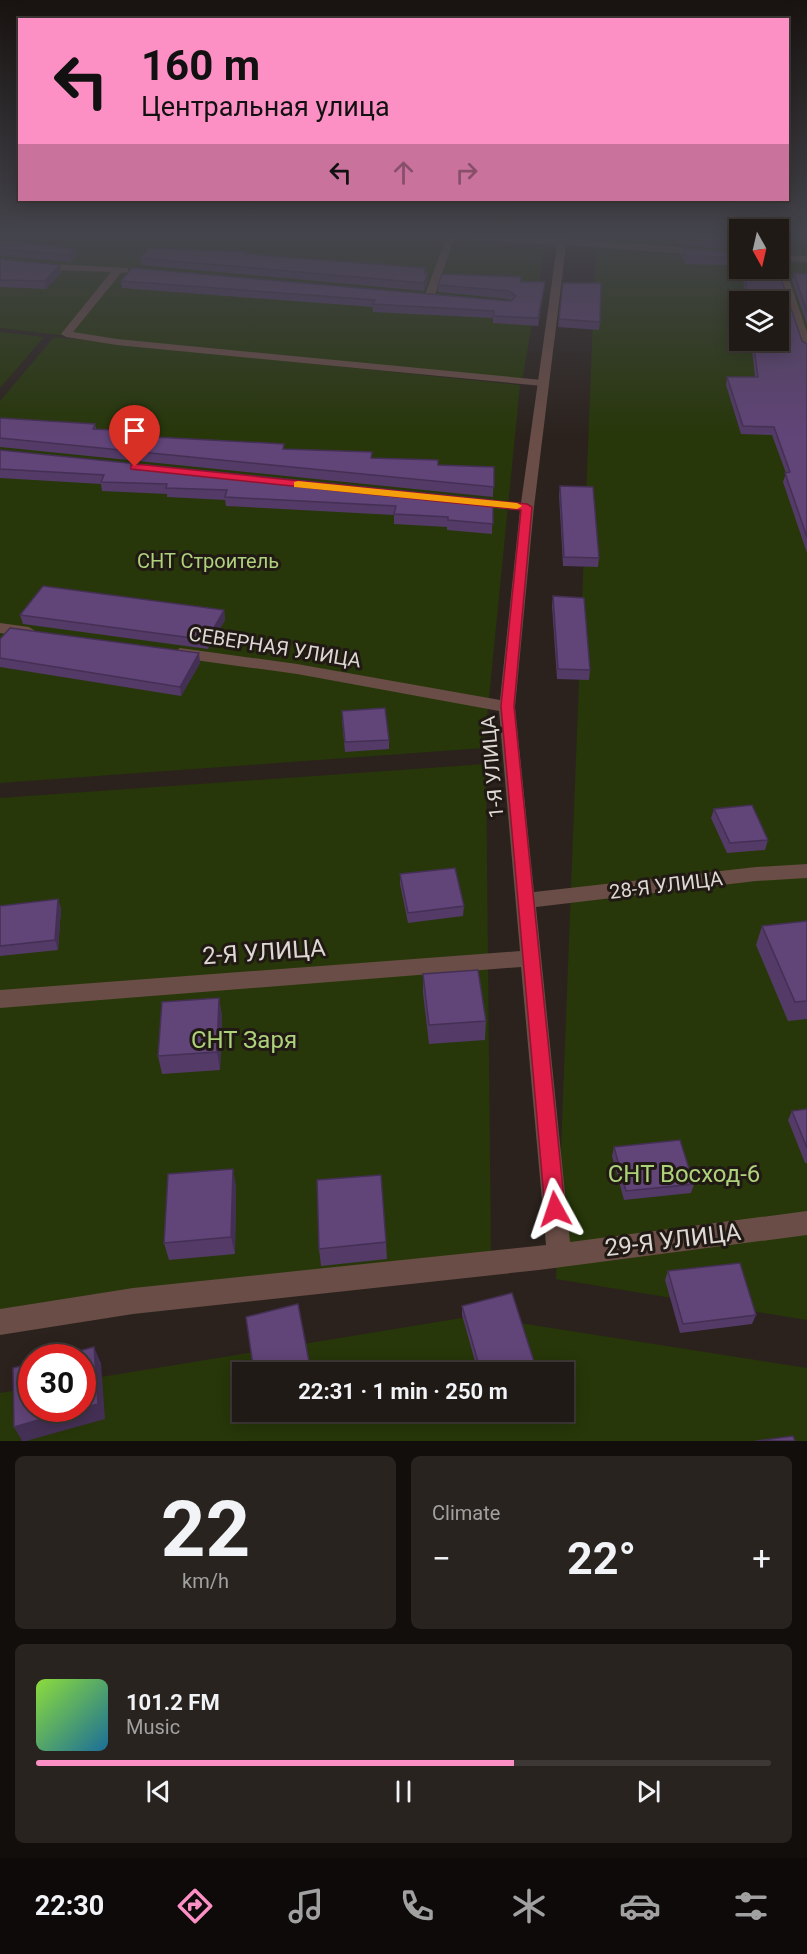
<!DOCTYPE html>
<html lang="en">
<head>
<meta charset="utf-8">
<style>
	:root { --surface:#201a16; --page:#28231f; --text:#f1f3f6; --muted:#a2a1a1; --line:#3d3835; --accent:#fc8fc3 }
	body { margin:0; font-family:Roboto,sans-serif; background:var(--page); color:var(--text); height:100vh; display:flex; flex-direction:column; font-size:22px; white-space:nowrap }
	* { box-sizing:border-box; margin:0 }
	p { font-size:20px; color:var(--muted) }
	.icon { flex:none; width:33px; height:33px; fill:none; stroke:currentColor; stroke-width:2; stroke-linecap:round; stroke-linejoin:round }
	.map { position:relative; height:1441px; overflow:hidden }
	.sheet { display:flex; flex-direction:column; gap:15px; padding:15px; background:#120e0c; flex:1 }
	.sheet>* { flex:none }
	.guide { position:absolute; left:18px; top:18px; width:771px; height:183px; border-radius:0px; box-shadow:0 3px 15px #0003,0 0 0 2px var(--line); background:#fc8fc3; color:#111; overflow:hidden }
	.needle { width:39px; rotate:172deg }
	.controls { position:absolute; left:729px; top:219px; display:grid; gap:12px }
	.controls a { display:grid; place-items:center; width:60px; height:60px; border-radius:0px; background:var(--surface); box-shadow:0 3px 15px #0003,0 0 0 2px var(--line); font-size:30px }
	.speed { position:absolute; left:18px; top:1344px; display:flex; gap:12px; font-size:30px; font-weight:700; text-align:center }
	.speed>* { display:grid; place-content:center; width:78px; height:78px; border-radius:50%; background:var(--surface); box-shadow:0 3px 15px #0003,0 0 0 2px var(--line); line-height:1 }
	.speed .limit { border:9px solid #d22; background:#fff; color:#111 }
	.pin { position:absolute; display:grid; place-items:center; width:51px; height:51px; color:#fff; margin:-62px -26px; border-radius:50% 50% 50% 0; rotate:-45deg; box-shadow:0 0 6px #0007 }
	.pin .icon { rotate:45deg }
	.me { position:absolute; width:66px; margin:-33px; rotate:355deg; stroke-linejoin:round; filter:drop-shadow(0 0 4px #0008) }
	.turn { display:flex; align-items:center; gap:21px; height:126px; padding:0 24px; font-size:27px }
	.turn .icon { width:78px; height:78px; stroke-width:2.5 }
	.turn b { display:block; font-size:42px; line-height:51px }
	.lanes { display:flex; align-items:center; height:57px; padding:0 24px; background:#0003; justify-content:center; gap:30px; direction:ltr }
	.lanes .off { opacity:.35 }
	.big { font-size:45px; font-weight:700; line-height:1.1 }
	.sheet .card { flex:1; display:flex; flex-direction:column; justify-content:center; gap:9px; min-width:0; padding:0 21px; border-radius:9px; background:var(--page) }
	.sheet .dial { align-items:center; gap:0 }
	.dial b { font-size:78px; line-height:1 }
	.song { display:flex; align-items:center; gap:18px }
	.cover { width:72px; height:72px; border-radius:9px; background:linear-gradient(135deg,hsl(90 70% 55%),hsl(200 70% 35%)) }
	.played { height:6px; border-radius:3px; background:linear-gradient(90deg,var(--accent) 65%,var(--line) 65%) }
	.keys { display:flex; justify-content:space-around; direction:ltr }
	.heat { display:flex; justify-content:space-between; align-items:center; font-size:33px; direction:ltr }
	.sheet .tiles { flex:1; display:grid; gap:15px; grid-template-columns:1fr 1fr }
	.card:last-child { grid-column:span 2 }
	.trip { position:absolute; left:232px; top:1362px; width:342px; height:60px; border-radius:0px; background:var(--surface); box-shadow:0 3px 15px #0003,0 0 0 2px var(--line); font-weight:700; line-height:60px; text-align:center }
	.dock { display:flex; height:96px; justify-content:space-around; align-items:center; background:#0d0a09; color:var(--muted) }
	.dock .icon { width:42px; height:42px }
	.dock .active { color:var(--accent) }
	.dock b { font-size:27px; color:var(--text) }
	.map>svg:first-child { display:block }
	.green { fill:#273709; fill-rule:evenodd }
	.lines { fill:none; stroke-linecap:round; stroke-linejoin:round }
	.service { fill:#694d46; fill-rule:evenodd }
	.minor { fill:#694d46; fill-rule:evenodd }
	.wall { fill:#533a67 }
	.shaded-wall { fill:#443054 }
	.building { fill:#614478; stroke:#443054; stroke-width:1.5 }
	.route { fill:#e11d48; stroke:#92132f; stroke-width:1.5 }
	.slow { fill:#f59e0b }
	.labels { text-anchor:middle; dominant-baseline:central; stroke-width:6; stroke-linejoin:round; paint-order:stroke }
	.park-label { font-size:20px; fill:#aed17c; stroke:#211914 }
	.street-label { font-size:20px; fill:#ded8d4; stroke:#211914 }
	.near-street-label { font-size:24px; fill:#ded8d4; stroke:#211914 }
	.near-park-label { font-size:24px; fill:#aed17c; stroke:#211914 }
</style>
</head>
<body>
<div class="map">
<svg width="807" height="1441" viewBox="0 0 807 1441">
	<rect width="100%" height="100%" fill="#2b221d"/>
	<path class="green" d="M 0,235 L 347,235 L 545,247 L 522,382 L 226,355 L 520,385 L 484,748 L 0,783 L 0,401 L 54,337 L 211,353 L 0,328 Z
		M 557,235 L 739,235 L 740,268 L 778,268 L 779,235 L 807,235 L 807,1320 L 556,1279 L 596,238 ZM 740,302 L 778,302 L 778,340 L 740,340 Z
		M 0,332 L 44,337 L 0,388 Z
		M 486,764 L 491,1256 L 0,1317 L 0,798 Z
		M 474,1316 L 807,1368 L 807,1441 L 0,1441 L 0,1393 L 31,1388 L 32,1408 L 82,1408 L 83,1380 ZM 243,1372 L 564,1372 L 564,1412 L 243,1412 Z"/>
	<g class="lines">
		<path class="service" d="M 0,258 L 54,264 L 128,268 L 128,272 L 121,273 L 73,332 L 117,339 L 543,380 L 549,383 L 543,386 L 117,345 L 66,337 L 61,334 L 111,272 L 54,270 L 0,264 Z"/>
		<path class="minor" d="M 447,235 L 455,235 L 435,295 L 427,297 L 425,295 Z
			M 458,235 L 562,238 L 740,252 L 740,258 L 566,245 L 534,507 L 515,707 L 534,892 L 756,867 L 807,864 L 807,878 L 756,881 L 536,907 L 570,1242 L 807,1211 L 807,1235 L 539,1270 L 133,1314 L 0,1335 L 0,1309 L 133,1288 L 546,1245 L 521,967 L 0,1008 L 0,990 L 520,951 L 499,711 L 297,674 L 180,658 L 172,653 L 180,648 L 297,664 L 500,700 L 520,510 L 471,506 L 464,502 L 471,498 L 521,503 L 557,245 L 462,238 Z
			M 778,255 L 807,256 L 807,262 L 783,261 L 807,332 L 807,351 L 802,348 L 776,268 L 778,268 Z
			M 0,623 L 29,627 L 37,632 L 29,637 L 0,633 Z"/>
	</g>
	<path class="wall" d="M 667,235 L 725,235 L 727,242 L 725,249 L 679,245 L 677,239 L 670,239 Z
		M 0,240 L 77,256 L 71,262 L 0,256 Z
		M 683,249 L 731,257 L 729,265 L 685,264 L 682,256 Z
		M 247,252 L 247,255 L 426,273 L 428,281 L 424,291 L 142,265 L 140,258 Z
		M 0,259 L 60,265 L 61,273 L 46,289 L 0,287 Z
		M 745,272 L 779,273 L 802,341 L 807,344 L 807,553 L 783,482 L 786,473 L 772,435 L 741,434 L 726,385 L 727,377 L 755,377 L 751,340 L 778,340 L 778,302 L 746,302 L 743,280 Z
		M 794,273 L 807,274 L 807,325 L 792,281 Z
		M 121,281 L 511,301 L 508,299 L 438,292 L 438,285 L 521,282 L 544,290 L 538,326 L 493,323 L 493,318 L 373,312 L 373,307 L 122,288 Z
		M 563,283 L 600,322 L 599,330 L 558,327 Z
		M 0,418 L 95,424 L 96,429 L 158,437 L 284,449 L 372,452 L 372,458 L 438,465 L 494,467 L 493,497 L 0,447 Z
		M 0,450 L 493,500 L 492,534 L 447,530 L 447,527 L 394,524 L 394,515 L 226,506 L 225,500 L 167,497 L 167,494 L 102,491 L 101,484 L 0,478 Z
		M 560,486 L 599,558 L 598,567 L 563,566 L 559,495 Z
		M 553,596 L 590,670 L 589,680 L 557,679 L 552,606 Z
		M 224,610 L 225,620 L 208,649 L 23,624 L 20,615 Z
		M 0,639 L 200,663 L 181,696 L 0,667 Z
		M 342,720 L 389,740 L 389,749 L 345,752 Z
		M 714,809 L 768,840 L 765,850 L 727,853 L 711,818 Z
		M 400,874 L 464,906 L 463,916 L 408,923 L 400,884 Z
		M 58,899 L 61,909 L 58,950 L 0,956 L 0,906 Z
		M 807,921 L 807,1019 L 788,1021 L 756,945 L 762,926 Z
		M 423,974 L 486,1021 L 485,1040 L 429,1044 L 423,993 Z
		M 219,998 L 222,1017 L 220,1070 L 162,1074 L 158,1056 Z
		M 807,1109 L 807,1163 L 805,1163 L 788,1120 L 792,1111 Z
		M 614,1147 L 694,1184 L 691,1193 L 624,1200 L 612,1156 Z
		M 236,1186 L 235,1254 L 169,1260 L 164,1243 Z
		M 386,1242 L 387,1259 L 321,1266 L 319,1249 Z
		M 668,1271 L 756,1315 L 752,1324 L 680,1333 L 665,1280 Z
		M 462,1306 L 536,1372 L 478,1372 L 462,1315 Z"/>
	<path class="shaded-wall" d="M 76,249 L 77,256 L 71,262 L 69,255 Z
		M 60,265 L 61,273 L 46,289 L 45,281 Z
		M 428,273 L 428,281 L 424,291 L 424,283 Z
		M 545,282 L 544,290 L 538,326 L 538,318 Z
		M 224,610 L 225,620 L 208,649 L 207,640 Z
		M 199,653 L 200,663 L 181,696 L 180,687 Z
		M 58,899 L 61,909 L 58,950 L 55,940 Z
		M 219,998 L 222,1017 L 220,1070 L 217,1052 Z
		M 233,1169 L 236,1186 L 235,1254 L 231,1237 Z
		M 94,1347 L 101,1363 L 105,1419 L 26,1441 L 22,1441 L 14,1427 L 82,1408 Z"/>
	<path class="building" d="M 679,235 L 725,235 L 727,242 L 680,238 Z
		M 0,240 L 76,249 L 69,255 L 0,249 Z
		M 149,248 L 247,252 L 245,254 L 426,268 L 424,273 L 428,273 L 424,283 L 140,258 Z
		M 683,249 L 729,252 L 731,257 L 686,256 Z
		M 0,259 L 60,265 L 45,281 L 0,280 Z
		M 132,268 L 511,301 L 516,296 L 509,291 L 438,285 L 442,274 L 521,277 L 521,282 L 545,282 L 538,318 L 494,316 L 494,311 L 373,304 L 375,300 L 121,281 Z
		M 745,272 L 779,273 L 802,341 L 807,344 L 807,537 L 785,473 L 790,472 L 774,427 L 743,426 L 727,377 L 758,377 L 753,340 L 778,340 L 778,302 L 748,302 Z
		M 794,273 L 807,274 L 807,312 Z
		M 563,283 L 601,283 L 600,322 L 559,319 Z
		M 0,418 L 95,424 L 93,429 L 158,432 L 155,437 L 284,444 L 283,449 L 372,452 L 371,458 L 438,460 L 438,465 L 494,467 L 494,487 L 0,438 Z
		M 0,450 L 493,500 L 493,524 L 448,520 L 448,517 L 394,514 L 396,506 L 225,497 L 227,490 L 166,488 L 167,484 L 101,482 L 104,475 L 0,469 Z
		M 560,486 L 593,487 L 599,558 L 564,557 Z
		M 43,586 L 224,610 L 207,640 L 20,615 Z
		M 553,596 L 584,598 L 590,670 L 558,669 Z
		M 10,628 L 199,653 L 180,687 L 0,658 L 0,639 Z
		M 385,708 L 389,740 L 345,742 L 342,711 Z
		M 752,805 L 768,840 L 730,843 L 714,809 Z
		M 455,868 L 464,906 L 408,913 L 400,874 Z
		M 58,899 L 55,940 L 0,946 L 0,906 Z
		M 807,921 L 807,1001 L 795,1002 L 762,926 Z
		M 478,970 L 486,1021 L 429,1025 L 423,974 Z
		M 219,998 L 217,1052 L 158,1056 L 162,1002 Z
		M 807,1109 L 807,1148 L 792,1111 Z
		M 680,1140 L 694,1184 L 626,1191 L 614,1147 Z
		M 233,1169 L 231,1237 L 164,1243 L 168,1174 Z
		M 381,1175 L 386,1242 L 319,1249 L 317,1180 Z
		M 740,1263 L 756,1315 L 683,1324 L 668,1271 Z
		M 512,1293 L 537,1371 L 531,1372 L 481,1372 L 462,1306 Z
		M 298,1304 L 311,1372 L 254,1372 L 246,1317 Z
		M 94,1347 L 98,1404 L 82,1408 L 82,1358 L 53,1358 Z
		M 32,1363 L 32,1408 L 80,1408 L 14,1427 L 13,1368 Z
		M 793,1436 L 795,1441 L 756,1441 Z"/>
	<linearGradient id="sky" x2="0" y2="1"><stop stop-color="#181310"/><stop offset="0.54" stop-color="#44444c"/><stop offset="1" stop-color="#44444c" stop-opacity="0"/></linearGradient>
	<rect width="807" height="437" fill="url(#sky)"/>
	<path class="route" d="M 135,464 L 527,504 L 532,507 L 514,706 L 565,1209 L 562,1216 L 555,1219 L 548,1216 L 545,1209 L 501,706 L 521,510 L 131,469 L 131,465 Z"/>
	<path class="slow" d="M 298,481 L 517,503 L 522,506 L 517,509 L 294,487 L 294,482 Z"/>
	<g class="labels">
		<g class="park-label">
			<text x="208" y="561">СНТ Строитель</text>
		</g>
		<g class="street-label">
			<text transform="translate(275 647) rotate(9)">СЕВЕРНАЯ УЛИЦА</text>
			<text transform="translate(492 767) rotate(-95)">1-Я УЛИЦА</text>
			<text transform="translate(666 885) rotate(-7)">28-Я УЛИЦА</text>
		</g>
		<g class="near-street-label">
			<text transform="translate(264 952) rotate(-4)">2-Я УЛИЦА</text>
			<text transform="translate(673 1240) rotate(-7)">29-Я УЛИЦА</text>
		</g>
		<g class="near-park-label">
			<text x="244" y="1040">СНТ Заря</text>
			<text x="684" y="1174">СНТ Восход-6</text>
		</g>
	</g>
</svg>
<div class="controls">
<a><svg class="needle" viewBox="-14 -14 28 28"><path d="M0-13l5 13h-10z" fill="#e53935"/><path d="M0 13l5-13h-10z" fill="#a2a1a1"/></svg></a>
<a><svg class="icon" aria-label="layers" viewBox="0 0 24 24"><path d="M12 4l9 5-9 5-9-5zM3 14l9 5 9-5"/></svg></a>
</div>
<div class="speed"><div class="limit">30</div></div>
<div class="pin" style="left:135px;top:467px;background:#d93025"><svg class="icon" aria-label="arrive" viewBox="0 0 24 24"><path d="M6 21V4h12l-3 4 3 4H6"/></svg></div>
<svg class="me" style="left:555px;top:1209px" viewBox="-20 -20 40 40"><path d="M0-17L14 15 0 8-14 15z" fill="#e11d48" stroke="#fff" stroke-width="4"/></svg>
<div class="trip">22:31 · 1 min · 250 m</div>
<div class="guide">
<div class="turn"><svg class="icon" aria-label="left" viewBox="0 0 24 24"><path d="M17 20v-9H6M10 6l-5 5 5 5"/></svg><div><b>160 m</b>Центральная улица</div></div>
<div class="lanes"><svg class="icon" aria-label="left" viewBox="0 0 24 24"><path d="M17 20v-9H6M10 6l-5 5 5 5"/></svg><svg class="icon off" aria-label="ahead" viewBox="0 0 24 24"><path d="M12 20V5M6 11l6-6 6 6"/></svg><svg class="icon off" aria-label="right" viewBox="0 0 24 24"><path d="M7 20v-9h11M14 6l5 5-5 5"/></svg></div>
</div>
</div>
<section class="sheet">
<div class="tiles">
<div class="card dial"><b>22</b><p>km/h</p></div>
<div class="card"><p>Climate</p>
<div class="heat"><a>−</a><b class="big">22°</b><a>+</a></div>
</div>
<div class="card">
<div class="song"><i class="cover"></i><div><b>101.2 FM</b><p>Music</p></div></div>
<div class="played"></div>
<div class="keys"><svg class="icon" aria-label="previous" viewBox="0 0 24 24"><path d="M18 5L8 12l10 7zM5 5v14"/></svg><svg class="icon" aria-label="pause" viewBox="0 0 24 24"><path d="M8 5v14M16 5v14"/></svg><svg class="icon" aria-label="next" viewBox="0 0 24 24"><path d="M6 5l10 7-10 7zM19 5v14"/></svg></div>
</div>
</div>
</section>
<nav class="dock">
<b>22:30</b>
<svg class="icon active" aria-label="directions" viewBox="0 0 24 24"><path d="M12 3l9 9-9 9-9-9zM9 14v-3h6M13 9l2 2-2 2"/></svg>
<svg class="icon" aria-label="music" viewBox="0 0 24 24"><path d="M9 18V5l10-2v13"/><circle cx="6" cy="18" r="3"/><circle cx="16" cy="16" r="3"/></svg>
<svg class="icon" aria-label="phone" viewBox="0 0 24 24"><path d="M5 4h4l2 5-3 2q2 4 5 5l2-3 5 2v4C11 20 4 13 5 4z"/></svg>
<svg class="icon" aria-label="climate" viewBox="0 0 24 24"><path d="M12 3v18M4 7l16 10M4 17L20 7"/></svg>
<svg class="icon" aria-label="car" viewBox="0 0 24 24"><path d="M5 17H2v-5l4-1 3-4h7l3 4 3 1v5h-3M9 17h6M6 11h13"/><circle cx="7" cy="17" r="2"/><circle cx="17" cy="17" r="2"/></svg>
<svg class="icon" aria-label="filters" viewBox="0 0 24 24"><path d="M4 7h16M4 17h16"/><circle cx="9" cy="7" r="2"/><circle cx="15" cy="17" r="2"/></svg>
</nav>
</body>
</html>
